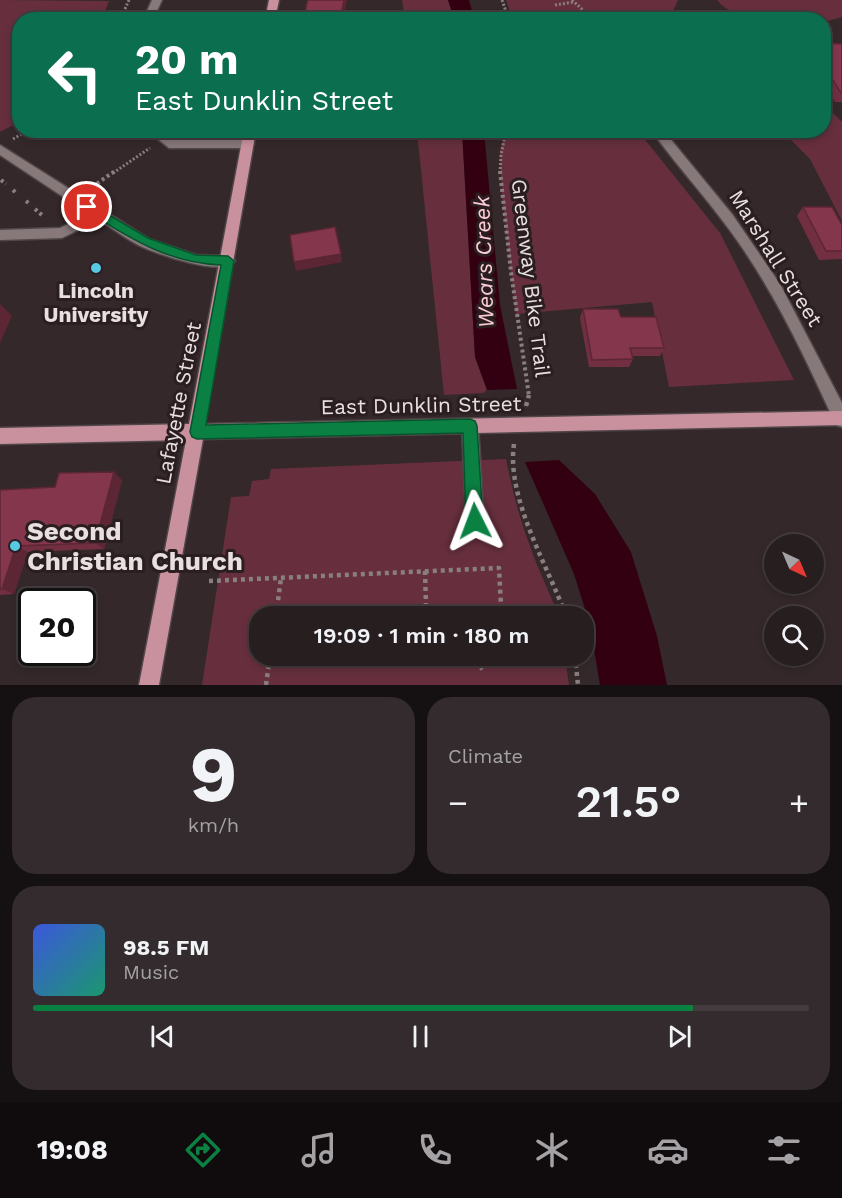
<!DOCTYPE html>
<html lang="en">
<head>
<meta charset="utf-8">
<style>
	:root { --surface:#271e20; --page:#332b2d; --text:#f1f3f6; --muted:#a4a2a5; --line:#433c3e; --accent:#0b8043 }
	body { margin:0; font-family:"Work Sans",sans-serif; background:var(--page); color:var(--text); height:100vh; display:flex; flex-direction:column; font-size:22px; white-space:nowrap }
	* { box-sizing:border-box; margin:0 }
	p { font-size:20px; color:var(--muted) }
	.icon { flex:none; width:33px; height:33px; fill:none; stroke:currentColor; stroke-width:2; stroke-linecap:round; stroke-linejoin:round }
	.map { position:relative; height:685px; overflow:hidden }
	.side { display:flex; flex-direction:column; gap:12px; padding:12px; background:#151012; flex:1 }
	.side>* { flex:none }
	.hud { position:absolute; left:12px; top:12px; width:819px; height:126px; border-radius:24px; box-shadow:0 3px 9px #0003,0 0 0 2px var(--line); background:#0b6e4f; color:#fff; overflow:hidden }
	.needle { width:39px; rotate:136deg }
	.tools { position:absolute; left:764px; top:534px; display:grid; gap:12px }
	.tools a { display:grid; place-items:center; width:60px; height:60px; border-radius:50%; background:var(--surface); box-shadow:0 3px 9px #0003,0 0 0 2px var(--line); font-size:30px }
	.speed { position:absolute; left:18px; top:588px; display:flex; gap:12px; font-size:30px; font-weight:700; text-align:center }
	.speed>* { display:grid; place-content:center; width:78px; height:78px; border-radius:50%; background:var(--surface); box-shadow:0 3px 9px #0003,0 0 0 2px var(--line); line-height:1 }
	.speed .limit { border:3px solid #111; border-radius:9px; background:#fff; color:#111 }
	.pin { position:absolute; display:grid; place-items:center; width:51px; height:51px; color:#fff; margin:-26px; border:3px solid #fff; border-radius:50%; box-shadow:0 2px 6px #0007 }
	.me { position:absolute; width:66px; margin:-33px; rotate:357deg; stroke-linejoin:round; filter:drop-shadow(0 0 4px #0008) }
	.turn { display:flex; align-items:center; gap:21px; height:126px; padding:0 24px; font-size:27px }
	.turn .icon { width:78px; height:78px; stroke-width:2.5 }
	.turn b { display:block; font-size:42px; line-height:51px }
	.big { font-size:45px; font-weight:600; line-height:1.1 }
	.side .card { flex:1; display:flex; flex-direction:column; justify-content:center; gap:9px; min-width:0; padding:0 21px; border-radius:24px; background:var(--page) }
	.side .dial { align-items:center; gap:0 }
	.dial b { font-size:78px; line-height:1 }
	.song { display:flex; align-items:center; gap:18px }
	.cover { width:72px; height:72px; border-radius:9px; background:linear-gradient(135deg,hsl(230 70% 55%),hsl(160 70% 35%)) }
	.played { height:6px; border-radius:3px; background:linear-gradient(90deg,var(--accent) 85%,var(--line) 85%) }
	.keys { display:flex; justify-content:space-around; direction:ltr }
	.heat { display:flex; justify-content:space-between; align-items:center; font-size:33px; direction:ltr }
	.side .tiles { flex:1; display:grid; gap:12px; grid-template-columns:1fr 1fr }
	.card:last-child { grid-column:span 2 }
	.trip { position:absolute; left:249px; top:606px; width:345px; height:60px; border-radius:24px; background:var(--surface); box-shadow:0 3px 9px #0003,0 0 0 2px var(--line); font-weight:600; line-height:60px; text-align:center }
	.dock { display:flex; height:96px; justify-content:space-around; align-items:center; background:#100c0d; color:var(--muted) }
	.dock .icon { width:42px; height:42px }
	.dock .active { color:var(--accent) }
	.dock b { font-size:27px; color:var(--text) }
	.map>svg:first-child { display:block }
	.green { fill:#672f3e }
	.water { fill:#301 }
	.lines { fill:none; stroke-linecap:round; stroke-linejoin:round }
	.minor-casing { stroke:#504649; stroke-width:3 }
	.major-casing { stroke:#504649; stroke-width:3 }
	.path-far2 { stroke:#897e80; stroke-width:3; stroke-dasharray:2 2; stroke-linecap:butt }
	.path-far1 { stroke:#897e80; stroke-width:4; stroke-dasharray:3 3; stroke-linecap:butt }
	.path { stroke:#897e80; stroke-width:4.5; stroke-dasharray:4 4; stroke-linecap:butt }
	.minor { fill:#87787a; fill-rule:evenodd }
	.major { fill:#c9919d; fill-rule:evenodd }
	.wall { fill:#722f41 }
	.shaded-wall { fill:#5c2635 }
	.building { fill:#84374c; stroke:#5c2635; stroke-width:1.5 }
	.route { fill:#0b8043; stroke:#07532c; stroke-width:1.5 }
	.poi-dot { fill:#57c9e2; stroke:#2a1e21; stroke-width:2 }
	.labels { text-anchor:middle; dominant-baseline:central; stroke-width:6; stroke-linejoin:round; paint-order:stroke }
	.street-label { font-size:21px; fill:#e8dfe1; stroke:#2a1e21 }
	.poi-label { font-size:21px; font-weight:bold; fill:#e8dfe1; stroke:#2a1e21 }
	.water-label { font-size:22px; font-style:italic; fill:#fccdd6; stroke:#2a1e21 }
	.near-poi-label { font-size:26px; font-weight:bold; fill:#e8dfe1; stroke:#2a1e21; text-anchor:start }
</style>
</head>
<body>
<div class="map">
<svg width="842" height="685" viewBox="0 0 842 685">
	<rect width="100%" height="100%" fill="#34282a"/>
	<path class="green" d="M 0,0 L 109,1 L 102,19 L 20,20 L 19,122 L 0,132 Z
		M 402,0 L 448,0 L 454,19 L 405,19 Z
		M 506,0 L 678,0 L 673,11 L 673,19 L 513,20 Z
		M 717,0 L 842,0 L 842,17 L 824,22 L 824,20 C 794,19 736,26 717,0 Z
		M 824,104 L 842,122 L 842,221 L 810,159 L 789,138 L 758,131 L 824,130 Z
		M 417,131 L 462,131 L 475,357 L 487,390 L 483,393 L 444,395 Z
		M 506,131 L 638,131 L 720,233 L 794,380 L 669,387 L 652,302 L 516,314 L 502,196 L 500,150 Z
		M 506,459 C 512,489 519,517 530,546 C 538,570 550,592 558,616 L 260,616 L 260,656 L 565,656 L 569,685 L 202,685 L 231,497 L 249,496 L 252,481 L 269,479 L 271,469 Z"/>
	<path class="water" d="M 448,0 L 469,0 L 474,19 L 454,19 Z
		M 462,131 L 484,131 L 500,305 L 517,389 L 487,390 L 475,357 Z
		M 559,460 L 595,494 L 631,552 L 657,636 L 667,685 L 600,685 L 590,625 L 574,574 L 525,462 Z"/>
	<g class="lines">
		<defs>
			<path id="minor" d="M 152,0 L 162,0 L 153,20 L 143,20 Z
				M 147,130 L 160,130 L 172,140 L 248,140 L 254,144 L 248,148 L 169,148 Z
				M 651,130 L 663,130 L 732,214 L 780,284 L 842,403 L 842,427 L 836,425 C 808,364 780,303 741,246 C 714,206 680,170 651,130 Z
				M 0,145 L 149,239 L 196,255 L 228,256 L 235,261 C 224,278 154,253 138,245 C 125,238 112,228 99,220 L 62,238 L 0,240 L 0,230 L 60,228 L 89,214 L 0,155 Z
				M 470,419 L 476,421 L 478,426 L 484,521 L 481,527 L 475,530 L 469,527 L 466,521 L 462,426 L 464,421 Z"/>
			<path id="major" d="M 269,0 L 279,0 L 275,20 L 265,20 Z
				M 244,130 L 256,130 L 205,424 L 842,411 L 842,425 L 203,439 L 159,685 L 139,685 L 186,440 L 0,444 L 0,428 L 189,424 Z"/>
		</defs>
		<use href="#minor" class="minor-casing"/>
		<use href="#major" class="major-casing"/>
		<path class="path-far2" d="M 502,0 L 509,20
			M 572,0 L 594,20
			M 555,5 L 574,2
			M 120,20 L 129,0
			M 127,130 L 137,137
			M 13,139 L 29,130
			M 113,173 L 150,148
			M 500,173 L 501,155 L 506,130"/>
		<path class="path-far1" d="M 500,171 L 511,272 L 529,396
			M 1,180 L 6,184
			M 92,187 L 115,171
			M 13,190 L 16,193
			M 26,201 L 30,204
			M 35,209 L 42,215"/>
		<path class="path" d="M 526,406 L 529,395
			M 514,444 C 506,498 548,566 566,616
			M 425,571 L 426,606 L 435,616
			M 209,581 L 499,568 L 501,606 L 499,616
			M 276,616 L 281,578
			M 470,656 L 481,668 L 487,656
			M 575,656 L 578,685
			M 266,685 L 270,656"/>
		<use href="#minor" class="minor"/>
		<use href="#major" class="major"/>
	</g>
	<path class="wall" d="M 778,12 L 820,20 L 774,20 Z
		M 824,23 L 827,43 L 842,44 L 842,102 L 835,102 L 824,82 Z
		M 803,207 L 842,225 L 842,259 L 819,260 L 797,216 Z
		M 583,309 L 621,317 L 664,348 L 660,356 L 632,356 L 633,359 L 629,367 L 589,367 L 580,318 Z
		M 122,480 L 104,549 L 28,552 L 14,594 L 0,595 L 0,490 L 55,487 Z"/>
	<path class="shaded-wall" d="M 344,0 L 347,0 L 343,20 L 340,20 Z
		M 832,33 L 827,42 L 827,34 Z
		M 341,254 L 342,262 L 296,271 L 294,262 Z
		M 0,304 L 12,316 L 0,343 Z
		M 114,472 L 122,480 L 104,549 L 95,543 Z
		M 16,546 L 28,552 L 14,594 L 2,589 Z"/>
	<path class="building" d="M 308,0 L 344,0 L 340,20 L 305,20 L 306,7 Z
		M 778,12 L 813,12 L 820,20 L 784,20 Z
		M 824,23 L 832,33 L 827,34 L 827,43 L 842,44 L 842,93 L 841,93 L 824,66 Z
		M 803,207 L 832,207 L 842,225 L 842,251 L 826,251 Z
		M 335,227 L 341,254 L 294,262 L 290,235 Z
		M 583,309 L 618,309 L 621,317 L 656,317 L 664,348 L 630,348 L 633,359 L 592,360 Z
		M 114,472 L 95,543 L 16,546 L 2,589 L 0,589 L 0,490 L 55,487 L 59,473 Z"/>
	<path class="route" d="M 87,202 L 148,238 L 196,255 L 228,256 L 234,261 L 206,425 L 470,419 L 475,421 L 477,426 L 483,521 L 480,526 L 475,529 L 469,526 L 466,521 L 463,433 L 197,439 L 192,437 L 190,432 L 221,265 C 167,263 128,237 83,209 L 81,207 Z"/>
	<g class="poi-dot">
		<circle cx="96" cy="268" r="6"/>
		<circle cx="15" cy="546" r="6"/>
	</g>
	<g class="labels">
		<g class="street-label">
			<text transform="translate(776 258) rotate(58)">Marshall Street</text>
			<text transform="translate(531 278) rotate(83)">Greenway Bike Trail</text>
			<text transform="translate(178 403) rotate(-79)">Lafayette Street</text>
			<text transform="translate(421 405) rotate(-1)">East Dunklin Street</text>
		</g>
		<g class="poi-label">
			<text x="96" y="290">Lincoln<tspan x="96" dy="24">University</tspan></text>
		</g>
		<g class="water-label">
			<text transform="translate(484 262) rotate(-92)">Wears Creek</text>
		</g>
		<g class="near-poi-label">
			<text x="27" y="531">Second<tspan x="27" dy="30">Christian Church</tspan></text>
		</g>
	</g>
</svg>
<div class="tools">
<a><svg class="needle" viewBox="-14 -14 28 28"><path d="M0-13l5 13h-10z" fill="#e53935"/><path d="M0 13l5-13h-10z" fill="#a4a2a5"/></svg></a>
<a><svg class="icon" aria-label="search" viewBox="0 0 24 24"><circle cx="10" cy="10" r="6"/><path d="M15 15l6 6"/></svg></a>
</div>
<div class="speed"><div class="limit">20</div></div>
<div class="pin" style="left:87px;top:207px;background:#d93025"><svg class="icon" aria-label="arrive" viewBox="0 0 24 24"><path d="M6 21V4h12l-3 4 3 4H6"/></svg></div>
<svg class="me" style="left:475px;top:521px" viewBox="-20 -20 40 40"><path d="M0-17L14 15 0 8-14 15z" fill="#0b8043" stroke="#fff" stroke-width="4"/></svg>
<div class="trip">19:09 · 1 min · 180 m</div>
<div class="hud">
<div class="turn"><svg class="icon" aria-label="left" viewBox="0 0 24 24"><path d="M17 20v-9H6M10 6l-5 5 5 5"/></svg><div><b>20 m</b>East Dunklin Street</div></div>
</div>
</div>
<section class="side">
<div class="tiles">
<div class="card dial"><b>9</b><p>km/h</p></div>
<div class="card"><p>Climate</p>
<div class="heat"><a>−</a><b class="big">21.5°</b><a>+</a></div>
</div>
<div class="card">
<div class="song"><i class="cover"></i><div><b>98.5 FM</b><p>Music</p></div></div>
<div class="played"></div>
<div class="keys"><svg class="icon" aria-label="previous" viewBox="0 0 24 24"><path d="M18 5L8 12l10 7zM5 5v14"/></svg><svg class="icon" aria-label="pause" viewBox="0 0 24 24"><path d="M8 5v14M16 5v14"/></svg><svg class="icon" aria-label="next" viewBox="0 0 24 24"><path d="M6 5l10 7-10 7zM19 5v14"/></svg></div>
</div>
</div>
</section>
<nav class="dock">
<b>19:08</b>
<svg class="icon active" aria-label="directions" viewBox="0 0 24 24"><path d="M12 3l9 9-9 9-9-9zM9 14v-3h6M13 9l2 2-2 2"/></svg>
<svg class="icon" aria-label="music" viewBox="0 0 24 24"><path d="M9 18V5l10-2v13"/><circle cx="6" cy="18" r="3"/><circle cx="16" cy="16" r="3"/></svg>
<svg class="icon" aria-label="phone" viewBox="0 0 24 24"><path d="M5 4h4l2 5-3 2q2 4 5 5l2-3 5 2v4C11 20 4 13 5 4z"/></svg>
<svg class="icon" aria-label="climate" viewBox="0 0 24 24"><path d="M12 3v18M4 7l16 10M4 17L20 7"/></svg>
<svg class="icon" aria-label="car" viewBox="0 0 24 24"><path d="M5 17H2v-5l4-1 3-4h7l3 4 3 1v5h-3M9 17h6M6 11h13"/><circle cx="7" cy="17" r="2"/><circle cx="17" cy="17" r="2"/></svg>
<svg class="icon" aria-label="filters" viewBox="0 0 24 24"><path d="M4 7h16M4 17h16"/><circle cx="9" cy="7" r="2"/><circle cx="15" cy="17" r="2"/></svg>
</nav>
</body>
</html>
